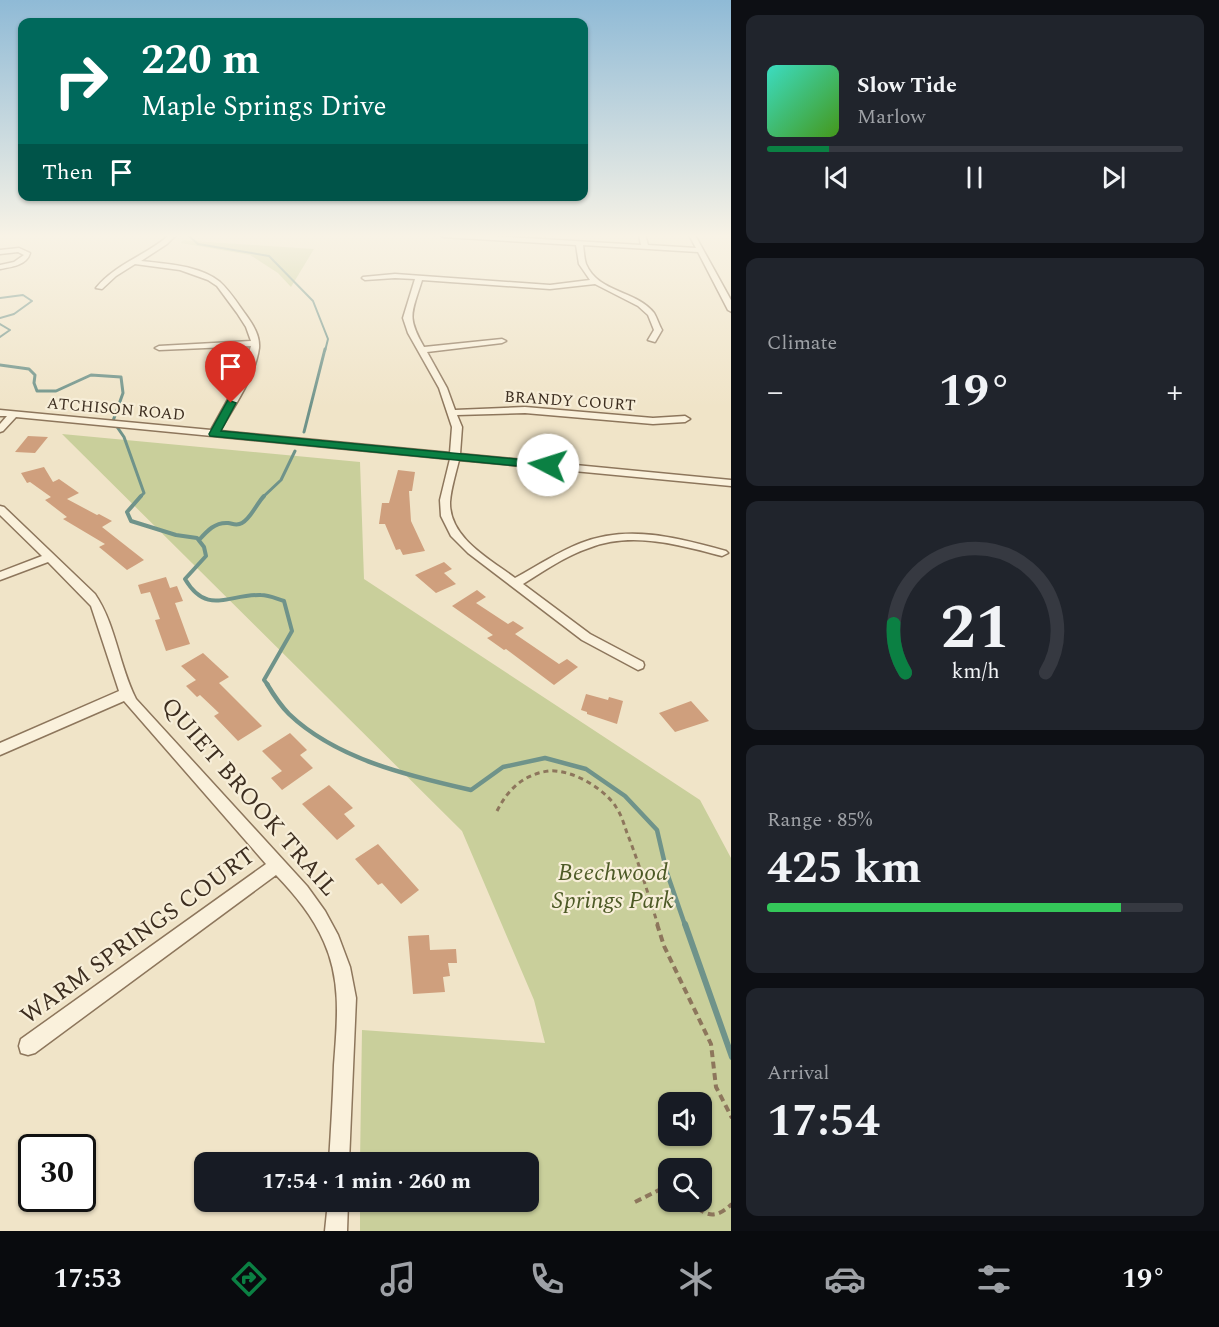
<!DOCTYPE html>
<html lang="en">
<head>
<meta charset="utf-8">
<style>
	:root { --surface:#171b24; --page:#20242c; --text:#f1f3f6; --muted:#9ea1a6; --line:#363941; --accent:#0b8043 }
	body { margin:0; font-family:Spectral,serif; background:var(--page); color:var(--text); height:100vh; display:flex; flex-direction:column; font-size:22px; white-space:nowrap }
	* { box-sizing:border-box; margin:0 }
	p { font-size:20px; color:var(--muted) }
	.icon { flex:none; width:33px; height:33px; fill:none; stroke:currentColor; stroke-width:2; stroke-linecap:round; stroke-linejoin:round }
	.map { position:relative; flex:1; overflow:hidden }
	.details { display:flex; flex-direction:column; gap:15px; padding:15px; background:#0d0f14; width:488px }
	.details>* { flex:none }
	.hud { position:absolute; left:18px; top:18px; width:570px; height:183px; border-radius:12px; box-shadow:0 2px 4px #0004; background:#00695c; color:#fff; overflow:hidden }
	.tools { position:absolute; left:658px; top:1092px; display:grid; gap:12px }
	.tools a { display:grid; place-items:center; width:54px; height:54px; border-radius:12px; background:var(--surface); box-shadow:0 2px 4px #0004; font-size:30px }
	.speed { position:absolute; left:18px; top:1134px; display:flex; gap:12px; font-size:30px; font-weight:700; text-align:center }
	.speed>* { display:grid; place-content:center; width:78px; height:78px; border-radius:50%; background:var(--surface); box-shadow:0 2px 4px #0004; line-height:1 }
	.speed .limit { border:3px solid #111; border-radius:9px; background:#fff; color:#111 }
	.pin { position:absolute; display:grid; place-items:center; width:51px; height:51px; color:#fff; margin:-62px -26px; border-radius:50% 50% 50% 0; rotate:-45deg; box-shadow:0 0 6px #0007 }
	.pin .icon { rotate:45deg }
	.me { position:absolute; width:66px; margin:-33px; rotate:275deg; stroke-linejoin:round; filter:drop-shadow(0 0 4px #0008) }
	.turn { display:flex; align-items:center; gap:21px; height:126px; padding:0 24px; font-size:27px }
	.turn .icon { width:78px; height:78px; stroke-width:2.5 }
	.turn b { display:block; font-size:42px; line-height:51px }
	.then { display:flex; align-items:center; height:57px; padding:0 24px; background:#0003; gap:12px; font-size:22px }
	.big { font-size:45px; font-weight:700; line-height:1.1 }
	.details .card { flex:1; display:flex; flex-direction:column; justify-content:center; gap:9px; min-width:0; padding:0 21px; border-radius:12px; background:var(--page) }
	.details .dial { align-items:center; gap:0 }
	.dial svg { height:156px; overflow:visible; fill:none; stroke:var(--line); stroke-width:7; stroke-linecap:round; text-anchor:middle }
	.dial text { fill:var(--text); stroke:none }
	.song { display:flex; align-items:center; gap:18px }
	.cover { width:72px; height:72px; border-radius:9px; background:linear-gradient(135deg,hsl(170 70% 55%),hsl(100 70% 35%)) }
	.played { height:6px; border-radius:3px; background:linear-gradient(90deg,var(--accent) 15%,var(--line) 15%) }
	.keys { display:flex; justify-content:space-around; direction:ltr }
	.heat { display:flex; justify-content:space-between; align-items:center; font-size:33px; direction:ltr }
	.charge { height:9px; border-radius:4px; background:linear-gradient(90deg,#34c759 85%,var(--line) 0) }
	.trip { position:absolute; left:194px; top:1152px; width:345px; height:60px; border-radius:12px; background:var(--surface); box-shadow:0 2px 4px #0004; font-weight:700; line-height:60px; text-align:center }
	.tab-bar { display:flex; height:96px; justify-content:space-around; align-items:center; background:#090b0e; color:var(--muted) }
	.tab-bar .icon { width:42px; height:42px }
	.tab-bar .active { color:var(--accent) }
	.tab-bar b { font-size:27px; color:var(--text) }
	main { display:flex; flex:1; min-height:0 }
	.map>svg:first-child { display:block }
	.green { fill:#c9cf9b; fill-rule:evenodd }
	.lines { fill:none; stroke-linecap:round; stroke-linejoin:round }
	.stream-far4 { stroke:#6f938a; stroke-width:2 }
	.stream-far3 { stroke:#6f938a; stroke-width:3 }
	.stream-far2 { stroke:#6f938a; stroke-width:4 }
	.stream-far1 { stroke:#6f938a; stroke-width:4.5 }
	.stream { stroke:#6f938a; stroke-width:6 }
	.building { fill:#cf9f7d }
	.minor-casing { stroke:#8d765c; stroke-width:3 }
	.path-far1 { stroke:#8d765c; stroke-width:3; stroke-dasharray:5 4; stroke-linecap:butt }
	.path { stroke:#8d765c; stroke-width:4; stroke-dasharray:7 4.5; stroke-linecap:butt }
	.minor { fill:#faf1dc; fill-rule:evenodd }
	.route { fill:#0b8043; stroke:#07532c; stroke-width:1.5 }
	.labels { text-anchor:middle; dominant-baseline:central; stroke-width:4.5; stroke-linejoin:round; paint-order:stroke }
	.far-street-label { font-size:16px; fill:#3d2e20; stroke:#f7eed8 }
	.near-street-label { font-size:24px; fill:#3d2e20; stroke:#f7eed8 }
	.near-park-label { font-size:24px; font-style:italic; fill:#4d5a26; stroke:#f7eed8 }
</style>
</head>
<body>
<main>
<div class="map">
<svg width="732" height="1231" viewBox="0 0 732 1231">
	<rect width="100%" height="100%" fill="#f0e4c8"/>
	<path class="green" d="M 183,240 L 192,241 L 314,249 L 291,287 L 278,273 L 250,255 L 181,243 Z
		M 62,434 L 360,462 L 364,579 L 700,800 L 731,858 L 731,1231 L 360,1231 L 360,1202 L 528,1202 L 528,1162 L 360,1162 L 362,1030 L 545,1043 L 534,1000 L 462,831 ZM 669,1102 L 702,1102 L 702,1136 L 669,1136 ZM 669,1168 L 702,1168 L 702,1202 L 669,1202 Z"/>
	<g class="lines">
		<path class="stream-far4" d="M 188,235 L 198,244 L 269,256 L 313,301 L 328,339 L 325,351
			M 0,298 L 23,295 L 32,301 L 14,314 L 0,318
			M 0,324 L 10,330 L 0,337"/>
		<path class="stream-far3" d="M 0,365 L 29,369 L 35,375 L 34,383 L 37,391 L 56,391 L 91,375 L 121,377 L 123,393 L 113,421 L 124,437 L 144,493 L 140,497
			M 304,432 L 325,349
			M 263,497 L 281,480 L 295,451"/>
		<path class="stream-far2" d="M 141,496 L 127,512 L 131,521 L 176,535 L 197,538 L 204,547 L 206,556 L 185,579 C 207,616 228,594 261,595 C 269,595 277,599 284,601 L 292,631 L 264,680 L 268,685
			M 199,540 C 207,531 215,522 228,523 C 234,524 237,526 242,523 C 251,518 257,503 264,496"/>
		<path class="stream-far1" d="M 267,684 C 273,694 280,705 289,714 C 336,759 409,776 471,790 L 503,767 L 545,758 L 586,769 L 625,796 L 657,830 L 667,873 L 685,925"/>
		<path class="stream" d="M 685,924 L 732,1057"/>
	</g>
	<path class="building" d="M 28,436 L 48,437 L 35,453 L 15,452 Z
		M 44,467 L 53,482 L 59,479 L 79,493 L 67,499 L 97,515 L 99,514 L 112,521 L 102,527 L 144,560 L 127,570 L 99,547 L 105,544 L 63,519 L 67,517 L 45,500 L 51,497 L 30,482 L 27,483 L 21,473 Z
		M 398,470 L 415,472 L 412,491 L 409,491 L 411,521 L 425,551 L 403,555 L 400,549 L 396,550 L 385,524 L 379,524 L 382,503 L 389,503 Z
		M 444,562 L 452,569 L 444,573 L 456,584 L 436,593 L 415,575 Z
		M 166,577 L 170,588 L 177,586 L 183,601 L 175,603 L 190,644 L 166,651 L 155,620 L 160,619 L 150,592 L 141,594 L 138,585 Z
		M 477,590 L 486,597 L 476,603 L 508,624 L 513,621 L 524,628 L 515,634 L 559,664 L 567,659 L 578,667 L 554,685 L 506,649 L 504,650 L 487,638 L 493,635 L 452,606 Z
		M 203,653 L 229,677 L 219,683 L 262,726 L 238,741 L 214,716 L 219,713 L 200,695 L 197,697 L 186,686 L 196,680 L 181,666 Z
		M 586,694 L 608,700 L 609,697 L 623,701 L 617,724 L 587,714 L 587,712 L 581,710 Z
		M 691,701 L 709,721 L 675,732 L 659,713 Z
		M 290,733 L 307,750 L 300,755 L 313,768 L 282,790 L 271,778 L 282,771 L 262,751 Z
		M 329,785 L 353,808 L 344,814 L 355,826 L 337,840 L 302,804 Z
		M 378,844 L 419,890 L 401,904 L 382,883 L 378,885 L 355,859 Z
		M 429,935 L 430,950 L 456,949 L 457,963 L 448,963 L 450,976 L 443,977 L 445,992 L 413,994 L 408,936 Z"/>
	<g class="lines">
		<defs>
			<path id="minor" d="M 169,235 L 176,235 L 167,244 L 141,261 C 166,264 199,265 220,282 C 230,291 238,304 246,315 C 253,325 260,335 259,348 C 255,377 234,406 220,431 L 450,453 L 452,427 L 439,388 L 408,333 L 403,318 L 415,279 L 395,278 L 365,280 L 362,278 L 363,277 L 395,274 L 550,285 L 590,280 L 579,264 L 576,245 L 443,237 L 440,235 L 477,235 L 641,245 L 639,235 L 645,235 L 648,245 L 696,248 L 689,235 L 695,235 L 732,302 L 732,312 L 728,310 L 698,252 L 583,245 C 584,251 584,258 586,264 C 598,293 636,290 654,313 C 657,318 659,325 662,330 L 655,342 L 648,340 L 654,330 L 648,315 L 638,306 L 595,284 L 550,289 L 422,280 C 412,313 406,316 424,347 L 502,339 L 506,341 L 502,343 L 427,352 L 447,388 L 455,410 L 525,407 L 653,418 L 685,416 L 690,419 L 685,422 L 653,424 L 525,413 L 457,415 L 462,427 L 460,454 L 732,480 L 732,486 L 459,460 C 456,473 451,488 450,502 C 449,538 490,559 515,578 C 537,566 558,552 581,543 C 629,524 678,538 726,551 L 728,553 L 722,556 C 679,545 632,531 589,548 C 565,556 544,571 523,584 L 590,634 L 643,662 L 644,665 L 643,668 L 638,670 L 582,640 L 468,553 L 451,536 L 441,516 L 440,500 L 450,459 L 16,417 L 3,431 L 0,432 L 0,424 L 7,416 L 0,416 L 0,410 L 211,430 L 242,374 L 251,346 L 159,350 L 155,348 L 159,346 L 251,341 L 246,327 L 237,313 L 217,286 L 208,280 L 180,270 L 135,264 L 116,276 L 102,289 L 96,288 C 115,264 147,255 169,235 Z
				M 19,248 L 30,253 C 27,265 12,267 0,269 L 0,265 L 14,262 L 24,255 L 18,252 L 0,254 L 0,250 Z
				M 0,506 L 4,507 L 95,594 C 116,625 119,666 136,699 L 307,886 L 325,911 L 338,935 L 350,967 L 356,998 L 349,1162 L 329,1162 C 331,1130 333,1097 334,1065 C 337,1023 342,982 324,942 C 313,916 295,895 276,875 L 35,1053 L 28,1055 L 21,1053 L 19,1046 L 21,1039 L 266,864 L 124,701 L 0,755 L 0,743 L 119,691 L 91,606 L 48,562 L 0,580 L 0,572 L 42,556 L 0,515 Z
				M 328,1202 L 348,1202 L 347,1231 L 325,1231 Z"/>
		</defs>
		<use href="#minor" class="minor-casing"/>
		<path class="path-far1" d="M 497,811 C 508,789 524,774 549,771 C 571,769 604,788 616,807 C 621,814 624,824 627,833 C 639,863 648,894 658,925"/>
		<path class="path" d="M 657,924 L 664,946 L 711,1044 L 716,1087 L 732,1118
			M 635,1202 L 663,1188 L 669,1189
			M 688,1202 C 707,1215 713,1221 732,1204"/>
		<use href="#minor" class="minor"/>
	</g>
	<linearGradient id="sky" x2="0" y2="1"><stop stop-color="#8fbad6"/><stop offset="0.58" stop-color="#f8f3e6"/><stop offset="1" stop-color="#f8f3e6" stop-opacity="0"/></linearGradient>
	<rect width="732" height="407" fill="url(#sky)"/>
	<path class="route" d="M 228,400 L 236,403 L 221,431 L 548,462 L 553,465 L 548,469 L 210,436 L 209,434 Z"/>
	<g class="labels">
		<g class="far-street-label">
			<text transform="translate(570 401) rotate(4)">BRANDY COURT</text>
			<text transform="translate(116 409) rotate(5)">ATCHISON ROAD</text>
		</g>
		<g class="near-street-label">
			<text transform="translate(249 797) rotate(49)">QUIET BROOK TRAIL</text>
			<text transform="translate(138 936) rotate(-36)">WARM SPRINGS COURT</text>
		</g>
		<g class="near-park-label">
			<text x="613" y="873">Beechwood<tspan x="613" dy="28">Springs Park</tspan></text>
		</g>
	</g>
</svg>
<div class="tools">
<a><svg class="icon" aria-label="sound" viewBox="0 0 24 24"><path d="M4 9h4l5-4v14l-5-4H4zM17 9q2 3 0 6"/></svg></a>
<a><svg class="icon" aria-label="search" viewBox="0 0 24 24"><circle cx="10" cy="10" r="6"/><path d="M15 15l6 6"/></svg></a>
</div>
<div class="speed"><div class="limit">30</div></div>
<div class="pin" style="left:231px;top:403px;background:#d93025"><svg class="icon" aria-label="arrive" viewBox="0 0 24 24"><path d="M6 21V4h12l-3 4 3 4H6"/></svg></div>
<svg class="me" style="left:548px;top:465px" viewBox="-20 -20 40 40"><circle r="19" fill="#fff"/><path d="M0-13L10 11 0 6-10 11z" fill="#0b8043"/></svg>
<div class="trip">17:54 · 1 min · 260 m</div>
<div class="hud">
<div class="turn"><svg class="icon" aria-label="right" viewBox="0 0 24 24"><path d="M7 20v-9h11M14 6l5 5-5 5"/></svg><div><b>220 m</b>Maple Springs Drive</div></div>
<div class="then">Then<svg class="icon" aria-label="arrive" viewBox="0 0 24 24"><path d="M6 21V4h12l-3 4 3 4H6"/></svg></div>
</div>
</div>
<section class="details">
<div class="card">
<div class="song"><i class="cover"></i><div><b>Slow Tide</b><p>Marlow</p></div></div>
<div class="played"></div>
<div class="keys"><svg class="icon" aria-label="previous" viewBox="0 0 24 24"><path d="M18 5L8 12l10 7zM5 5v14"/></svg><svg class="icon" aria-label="pause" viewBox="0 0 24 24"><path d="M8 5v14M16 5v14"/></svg><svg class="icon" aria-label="next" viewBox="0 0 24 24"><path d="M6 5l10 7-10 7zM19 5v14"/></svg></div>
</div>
<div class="card"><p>Climate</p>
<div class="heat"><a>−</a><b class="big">19°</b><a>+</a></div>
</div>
<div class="card dial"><svg viewBox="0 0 100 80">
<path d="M14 69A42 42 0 1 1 86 69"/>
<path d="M14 69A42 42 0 0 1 8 44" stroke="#0b8043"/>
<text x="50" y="56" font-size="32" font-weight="700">21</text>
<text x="50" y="72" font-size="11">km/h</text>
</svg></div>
<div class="card"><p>Range · 85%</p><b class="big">425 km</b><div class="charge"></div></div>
<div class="card"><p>Arrival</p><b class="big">17:54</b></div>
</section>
</main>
<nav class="tab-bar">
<b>17:53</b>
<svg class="icon active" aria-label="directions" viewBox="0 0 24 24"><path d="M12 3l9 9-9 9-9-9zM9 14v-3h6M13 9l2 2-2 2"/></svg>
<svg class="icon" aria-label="music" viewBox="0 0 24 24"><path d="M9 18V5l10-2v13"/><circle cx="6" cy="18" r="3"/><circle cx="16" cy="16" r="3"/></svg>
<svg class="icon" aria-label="phone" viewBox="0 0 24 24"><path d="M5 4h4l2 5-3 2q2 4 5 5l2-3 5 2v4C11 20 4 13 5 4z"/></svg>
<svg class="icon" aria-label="climate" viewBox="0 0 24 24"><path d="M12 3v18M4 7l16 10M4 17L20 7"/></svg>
<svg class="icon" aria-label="car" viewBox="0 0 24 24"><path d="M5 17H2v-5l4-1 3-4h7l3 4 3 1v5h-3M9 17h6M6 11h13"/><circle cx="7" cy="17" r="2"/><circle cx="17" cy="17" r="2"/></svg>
<svg class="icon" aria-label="filters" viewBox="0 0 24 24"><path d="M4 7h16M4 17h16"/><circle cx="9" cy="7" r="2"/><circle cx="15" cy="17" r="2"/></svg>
<b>19°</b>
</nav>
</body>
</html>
